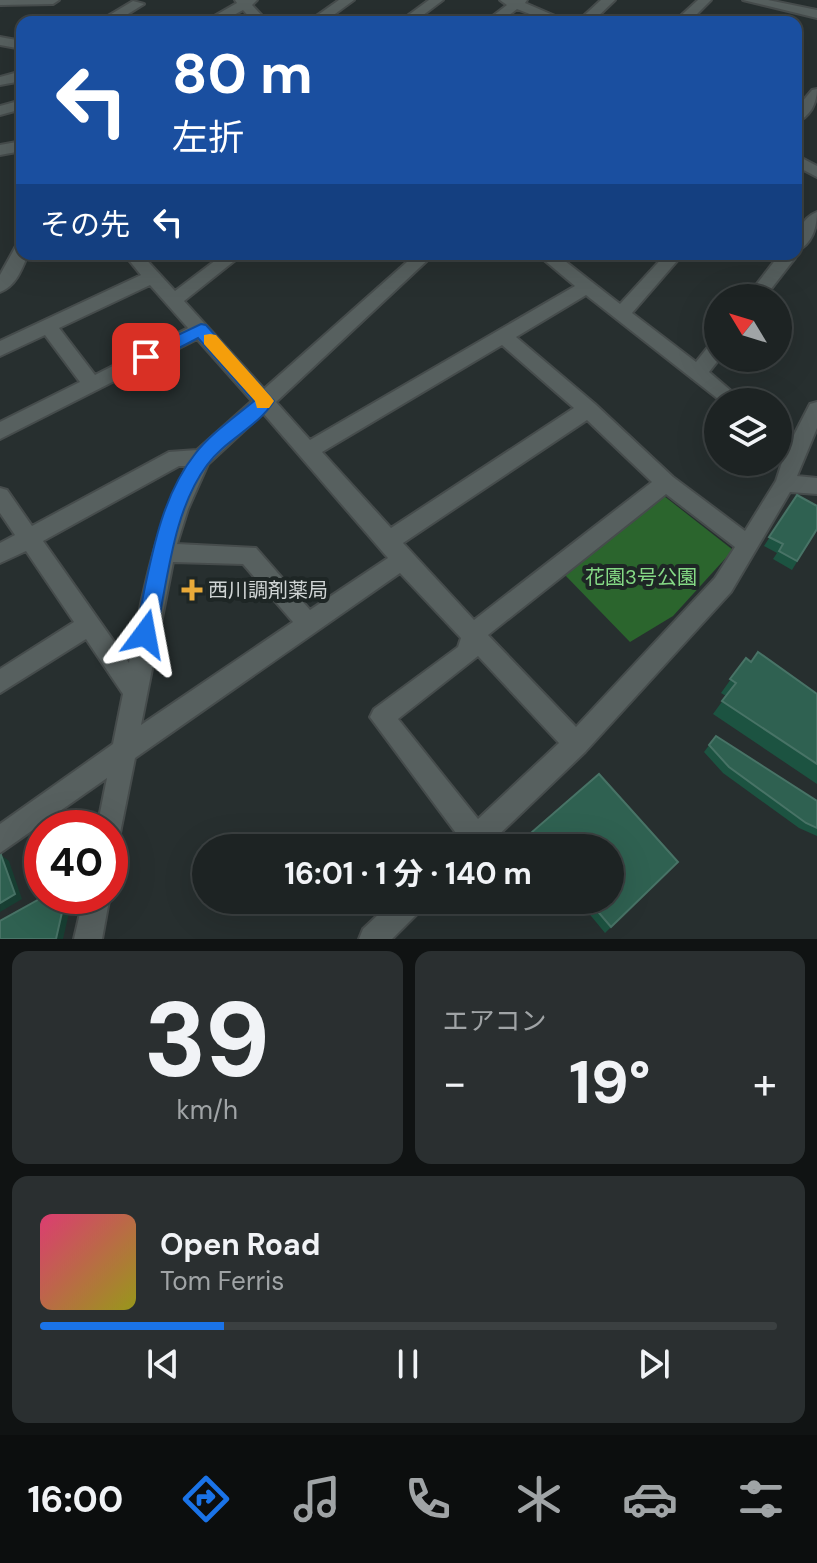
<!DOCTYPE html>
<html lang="ja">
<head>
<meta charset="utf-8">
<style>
	:root { --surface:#1d2323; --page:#2a2f30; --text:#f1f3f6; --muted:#a0a4a6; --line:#3b4041; --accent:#1a73e8 }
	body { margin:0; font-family:"DM Sans","Noto Sans JP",sans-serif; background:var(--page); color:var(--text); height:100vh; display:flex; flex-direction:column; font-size:30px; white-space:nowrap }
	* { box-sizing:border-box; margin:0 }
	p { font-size:26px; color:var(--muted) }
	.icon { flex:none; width:44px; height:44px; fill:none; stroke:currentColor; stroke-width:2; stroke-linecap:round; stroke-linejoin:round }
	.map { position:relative; height:939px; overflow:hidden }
	.sheet { display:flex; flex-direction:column; gap:12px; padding:12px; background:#101313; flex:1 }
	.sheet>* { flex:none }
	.banner { position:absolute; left:16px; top:16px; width:786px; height:244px; border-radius:16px; box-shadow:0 8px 32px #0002,0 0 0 2px var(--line); background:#1a4fa0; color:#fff; overflow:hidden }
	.needle { width:52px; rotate:308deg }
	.buttons { position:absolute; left:704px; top:284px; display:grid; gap:16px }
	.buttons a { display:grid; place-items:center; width:88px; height:88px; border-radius:50%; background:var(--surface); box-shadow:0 8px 32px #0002,0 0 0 2px var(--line); font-size:40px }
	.speed { position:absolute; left:24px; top:810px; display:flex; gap:16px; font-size:40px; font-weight:700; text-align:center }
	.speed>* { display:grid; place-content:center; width:104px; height:104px; border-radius:50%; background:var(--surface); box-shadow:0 8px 32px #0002,0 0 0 2px var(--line); line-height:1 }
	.speed .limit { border:12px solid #d22; background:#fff; color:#111 }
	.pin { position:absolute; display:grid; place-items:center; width:68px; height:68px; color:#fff; margin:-34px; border-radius:16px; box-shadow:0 4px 12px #0006 }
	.me { position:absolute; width:88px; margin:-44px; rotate:13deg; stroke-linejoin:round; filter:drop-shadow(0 0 6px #0008) }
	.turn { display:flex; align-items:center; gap:28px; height:168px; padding:0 24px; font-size:36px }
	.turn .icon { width:104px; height:104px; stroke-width:2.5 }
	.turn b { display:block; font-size:56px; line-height:68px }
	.then { display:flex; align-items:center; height:76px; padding:0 24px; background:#0003; gap:16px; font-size:30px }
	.big { font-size:60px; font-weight:700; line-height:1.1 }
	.sheet .widget { flex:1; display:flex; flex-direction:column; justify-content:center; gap:12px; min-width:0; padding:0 28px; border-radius:16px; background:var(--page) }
	.sheet .dial { align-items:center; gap:0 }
	.dial b { font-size:104px; line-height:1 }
	.song { display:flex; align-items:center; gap:24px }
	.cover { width:96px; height:96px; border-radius:12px; background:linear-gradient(135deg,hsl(340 70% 55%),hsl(60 70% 35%)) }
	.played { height:8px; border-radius:4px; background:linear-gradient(90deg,var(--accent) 25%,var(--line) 25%) }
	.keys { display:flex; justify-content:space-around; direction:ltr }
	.heat { display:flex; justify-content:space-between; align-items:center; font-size:44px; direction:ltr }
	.sheet .tiles { flex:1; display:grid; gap:12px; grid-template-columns:1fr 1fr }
	.widget:last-child { grid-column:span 2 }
	.trip { position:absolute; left:192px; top:834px; width:432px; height:80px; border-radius:40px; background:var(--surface); box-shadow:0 8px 32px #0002,0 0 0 2px var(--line); font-weight:700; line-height:80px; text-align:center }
	.tabs { display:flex; height:128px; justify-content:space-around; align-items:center; background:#0c0e0e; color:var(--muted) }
	.tabs .icon { width:56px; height:56px }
	.tabs .active { color:var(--accent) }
	.tabs b { font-size:36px; color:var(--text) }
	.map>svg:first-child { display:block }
	.green { fill:#2b652d }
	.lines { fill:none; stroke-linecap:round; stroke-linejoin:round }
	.minor-casing { stroke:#464c4c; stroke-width:4 }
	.minor { fill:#57605f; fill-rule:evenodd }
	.wall { fill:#1c5341 }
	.shaded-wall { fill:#183f33 }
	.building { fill:#2f6151; stroke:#487366; stroke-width:2 }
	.route { fill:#1a73e8; stroke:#114b97; stroke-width:2 }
	.slow { fill:#f59e0b }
	.poi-dot { fill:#eaaa39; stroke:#1e2625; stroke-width:3 }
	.labels { text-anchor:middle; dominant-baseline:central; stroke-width:8; stroke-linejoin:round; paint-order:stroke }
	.park-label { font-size:20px; fill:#85d985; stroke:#1e2625 }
	.poi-label { font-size:20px; fill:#d0d5d5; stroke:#1e2625; text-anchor:start }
</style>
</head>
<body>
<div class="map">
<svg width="817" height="939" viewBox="0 0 817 939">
	<rect width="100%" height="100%" fill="#272f2f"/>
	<path class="green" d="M 664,496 L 733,550 L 673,616 L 630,642 L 564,574 Z"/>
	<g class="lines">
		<defs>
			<path id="minor" d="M 0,0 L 59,0 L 53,4 L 0,5 Z
				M 235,0 L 257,0 L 252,5 L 268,22 L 254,22 L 243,10 L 221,22 L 204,22 L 237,3 Z
				M 339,0 L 354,0 L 324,22 L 308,22 Z
				M 429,0 L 443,0 L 414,22 L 399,22 Z
				M 500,0 L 527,0 L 525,3 L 569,22 L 550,22 L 517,9 L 500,22 L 485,22 L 507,5 Z
				M 601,0 L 615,0 L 592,22 L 577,22 Z
				M 698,0 L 711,0 L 689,22 L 674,22 Z
				M 743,0 L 768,0 L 817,10 L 817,18 Z
				M 133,1 L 144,4 L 115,22 L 98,22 Z
				M 0,37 L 22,41 L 22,49 L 0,45 Z
				M 22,71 L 22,81 L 0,85 L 0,77 Z
				M 817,89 C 817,103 810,117 796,122 L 796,109 L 812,90 Z
				M 22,100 L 22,109 L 0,115 L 0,106 Z
				M 22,141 L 22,151 L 0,155 L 0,145 Z
				M 796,155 L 817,166 L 817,177 L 796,166 Z
				M 817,212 C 817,227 812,245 796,251 C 796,235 801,218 817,212 Z
				M 22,244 L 22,254 L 28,254 C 22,269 16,286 0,292 L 0,275 L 16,246 Z
				M 796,252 L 797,254 L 795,258 L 764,298 L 746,298 L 780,254 Z
				M 124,254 L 141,254 L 175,291 L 224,254 L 243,254 L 184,301 L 264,389 L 416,254 L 434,254 L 276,402 L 310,440 L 575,286 L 537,254 L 556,254 L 620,304 L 666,254 L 683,254 L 632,313 L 696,362 L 712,342 L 718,340 L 720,358 L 709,372 L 744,402 L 722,402 L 586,295 L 516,337 L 595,404 L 673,477 L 745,531 L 776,481 L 785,453 L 778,447 L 778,428 L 793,437 L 810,404 L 817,402 L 817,428 L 797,476 L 817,478 L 817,494 L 790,492 L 731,592 L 585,752 L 485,848 L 453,848 L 459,837 L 370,717 L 374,709 L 458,647 L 461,638 L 400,573 L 135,758 L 119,838 L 110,842 L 110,828 L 97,828 L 107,778 L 0,853 L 0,824 L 113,744 L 123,694 L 86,639 L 0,693 L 0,669 L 74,622 L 26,551 L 0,563 L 0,543 L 15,535 L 0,513 L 0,488 L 7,490 L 32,526 L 169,452 L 197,450 L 252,401 L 197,339 L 0,439 L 0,422 L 80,382 L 45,335 L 0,356 L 0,341 L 141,275 ZM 150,285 L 188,328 L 95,375 L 59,328 ZM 502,345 L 574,408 L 391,528 L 322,452 ZM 263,413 L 388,558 L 310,610 L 256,548 L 177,544 L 188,509 L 208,464 ZM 587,420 L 652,482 L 474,620 L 403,543 ZM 179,466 L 187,466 C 155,527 142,596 129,663 L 43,541 ZM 666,494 L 735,547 L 715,578 L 576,727 L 488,635 ZM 173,562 L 243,564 L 293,622 L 141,725 ZM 478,656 L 559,743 L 478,819 L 398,719 Z
				M 84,896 L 110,895 L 102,939 L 74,939 Z
				M 394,900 L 426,900 L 422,909 L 392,939 L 359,939 L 363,929 Z"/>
		</defs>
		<use href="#minor" class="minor-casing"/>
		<use href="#minor" class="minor"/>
	</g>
	<path class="wall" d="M 797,495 L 817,529 L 792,570 L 773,559 L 777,553 L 764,546 Z
		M 746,658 L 817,694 L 817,784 L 713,714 L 726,696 L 721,693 Z
		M 716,736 L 817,801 L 817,836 L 799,828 L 723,773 L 704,752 Z
		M 599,774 L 678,862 L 605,933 L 578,900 L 610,900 L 610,848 L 535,848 L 529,840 L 532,832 Z"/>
	<path class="shaded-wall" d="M 1,855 L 9,861 L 22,899 L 0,912 Z
		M 53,896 L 60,896 L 60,909 L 53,905 Z
		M 65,899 L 71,904 L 63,939 L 56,939 Z"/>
	<path class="building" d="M 797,495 L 817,506 L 817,529 L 797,561 L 779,551 L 783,544 L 769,537 Z
		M 758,652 L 817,694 L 817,764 L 722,701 L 736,683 L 730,679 L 746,658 L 751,662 Z
		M 716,736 L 817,801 L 817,828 L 806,823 L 729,767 L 709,745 Z
		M 599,774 L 678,862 L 611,927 L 588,900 L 610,900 L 610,848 L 545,848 L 532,832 Z
		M 1,855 L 15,894 L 0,903 L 0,856 Z
		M 45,896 L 53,896 L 53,905 L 65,899 L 56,939 L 0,939 L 0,921 Z"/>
	<path class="route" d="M 201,324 L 206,325 L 274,401 C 258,427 225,440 207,465 C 173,511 168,579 156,634 L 153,641 L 145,644 L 138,641 L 135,634 C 149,575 156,503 195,454 C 210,434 235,417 254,401 L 198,338 L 152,362 L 140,362 L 138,357 L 140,353 Z"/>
	<path class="slow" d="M 210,334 L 216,335 L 271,397 L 274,401 L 269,408 L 257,408 L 255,401 L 204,344 L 204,335 Z"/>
	<path class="poi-dot" d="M188 578h8v8h8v8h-8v8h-8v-8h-8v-8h8z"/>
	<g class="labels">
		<g class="park-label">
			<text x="641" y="577">花園3号公園</text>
		</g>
		<g class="poi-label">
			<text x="208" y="590">西川調剤薬局</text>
		</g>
	</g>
</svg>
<div class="buttons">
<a><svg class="needle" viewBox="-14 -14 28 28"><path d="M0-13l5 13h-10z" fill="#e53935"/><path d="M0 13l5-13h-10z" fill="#a0a4a6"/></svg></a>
<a><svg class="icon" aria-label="layers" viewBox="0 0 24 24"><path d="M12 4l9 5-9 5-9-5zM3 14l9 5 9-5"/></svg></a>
</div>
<div class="speed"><div class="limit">40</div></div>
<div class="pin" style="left:146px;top:357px;background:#d93025"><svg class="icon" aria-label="arrive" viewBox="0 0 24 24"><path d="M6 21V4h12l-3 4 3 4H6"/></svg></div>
<svg class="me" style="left:145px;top:634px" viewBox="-20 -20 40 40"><path d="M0-17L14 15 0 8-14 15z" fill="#1a73e8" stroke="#fff" stroke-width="4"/></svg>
<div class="trip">16:01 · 1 分 · 140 m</div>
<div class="banner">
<div class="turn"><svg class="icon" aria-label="left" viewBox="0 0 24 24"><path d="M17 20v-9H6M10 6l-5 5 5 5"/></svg><div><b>80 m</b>左折</div></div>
<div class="then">その先<svg class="icon" aria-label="left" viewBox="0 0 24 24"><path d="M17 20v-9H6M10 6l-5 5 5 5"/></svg></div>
</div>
</div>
<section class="sheet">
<div class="tiles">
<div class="widget dial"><b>39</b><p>km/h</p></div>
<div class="widget"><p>エアコン</p>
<div class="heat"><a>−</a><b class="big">19°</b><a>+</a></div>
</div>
<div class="widget">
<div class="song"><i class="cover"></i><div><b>Open Road</b><p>Tom Ferris</p></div></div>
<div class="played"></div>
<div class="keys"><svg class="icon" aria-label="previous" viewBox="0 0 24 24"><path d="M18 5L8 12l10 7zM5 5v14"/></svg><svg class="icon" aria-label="pause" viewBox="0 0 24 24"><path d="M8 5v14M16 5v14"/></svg><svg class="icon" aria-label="next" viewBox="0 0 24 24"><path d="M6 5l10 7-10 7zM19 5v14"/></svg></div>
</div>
</div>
</section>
<nav class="tabs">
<b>16:00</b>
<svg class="icon active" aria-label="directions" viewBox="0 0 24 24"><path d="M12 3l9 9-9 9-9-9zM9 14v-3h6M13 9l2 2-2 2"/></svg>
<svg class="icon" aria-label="music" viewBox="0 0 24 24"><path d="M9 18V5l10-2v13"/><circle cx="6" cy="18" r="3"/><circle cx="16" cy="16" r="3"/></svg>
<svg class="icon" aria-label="phone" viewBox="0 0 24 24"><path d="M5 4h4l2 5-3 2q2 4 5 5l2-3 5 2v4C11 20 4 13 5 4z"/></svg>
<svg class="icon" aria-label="climate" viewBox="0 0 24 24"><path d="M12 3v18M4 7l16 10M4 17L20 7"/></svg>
<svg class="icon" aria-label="car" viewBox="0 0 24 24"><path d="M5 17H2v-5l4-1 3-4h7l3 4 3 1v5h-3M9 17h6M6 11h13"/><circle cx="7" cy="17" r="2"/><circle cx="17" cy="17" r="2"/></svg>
<svg class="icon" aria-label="filters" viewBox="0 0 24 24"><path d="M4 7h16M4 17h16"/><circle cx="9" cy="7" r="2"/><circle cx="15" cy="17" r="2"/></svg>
</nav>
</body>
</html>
